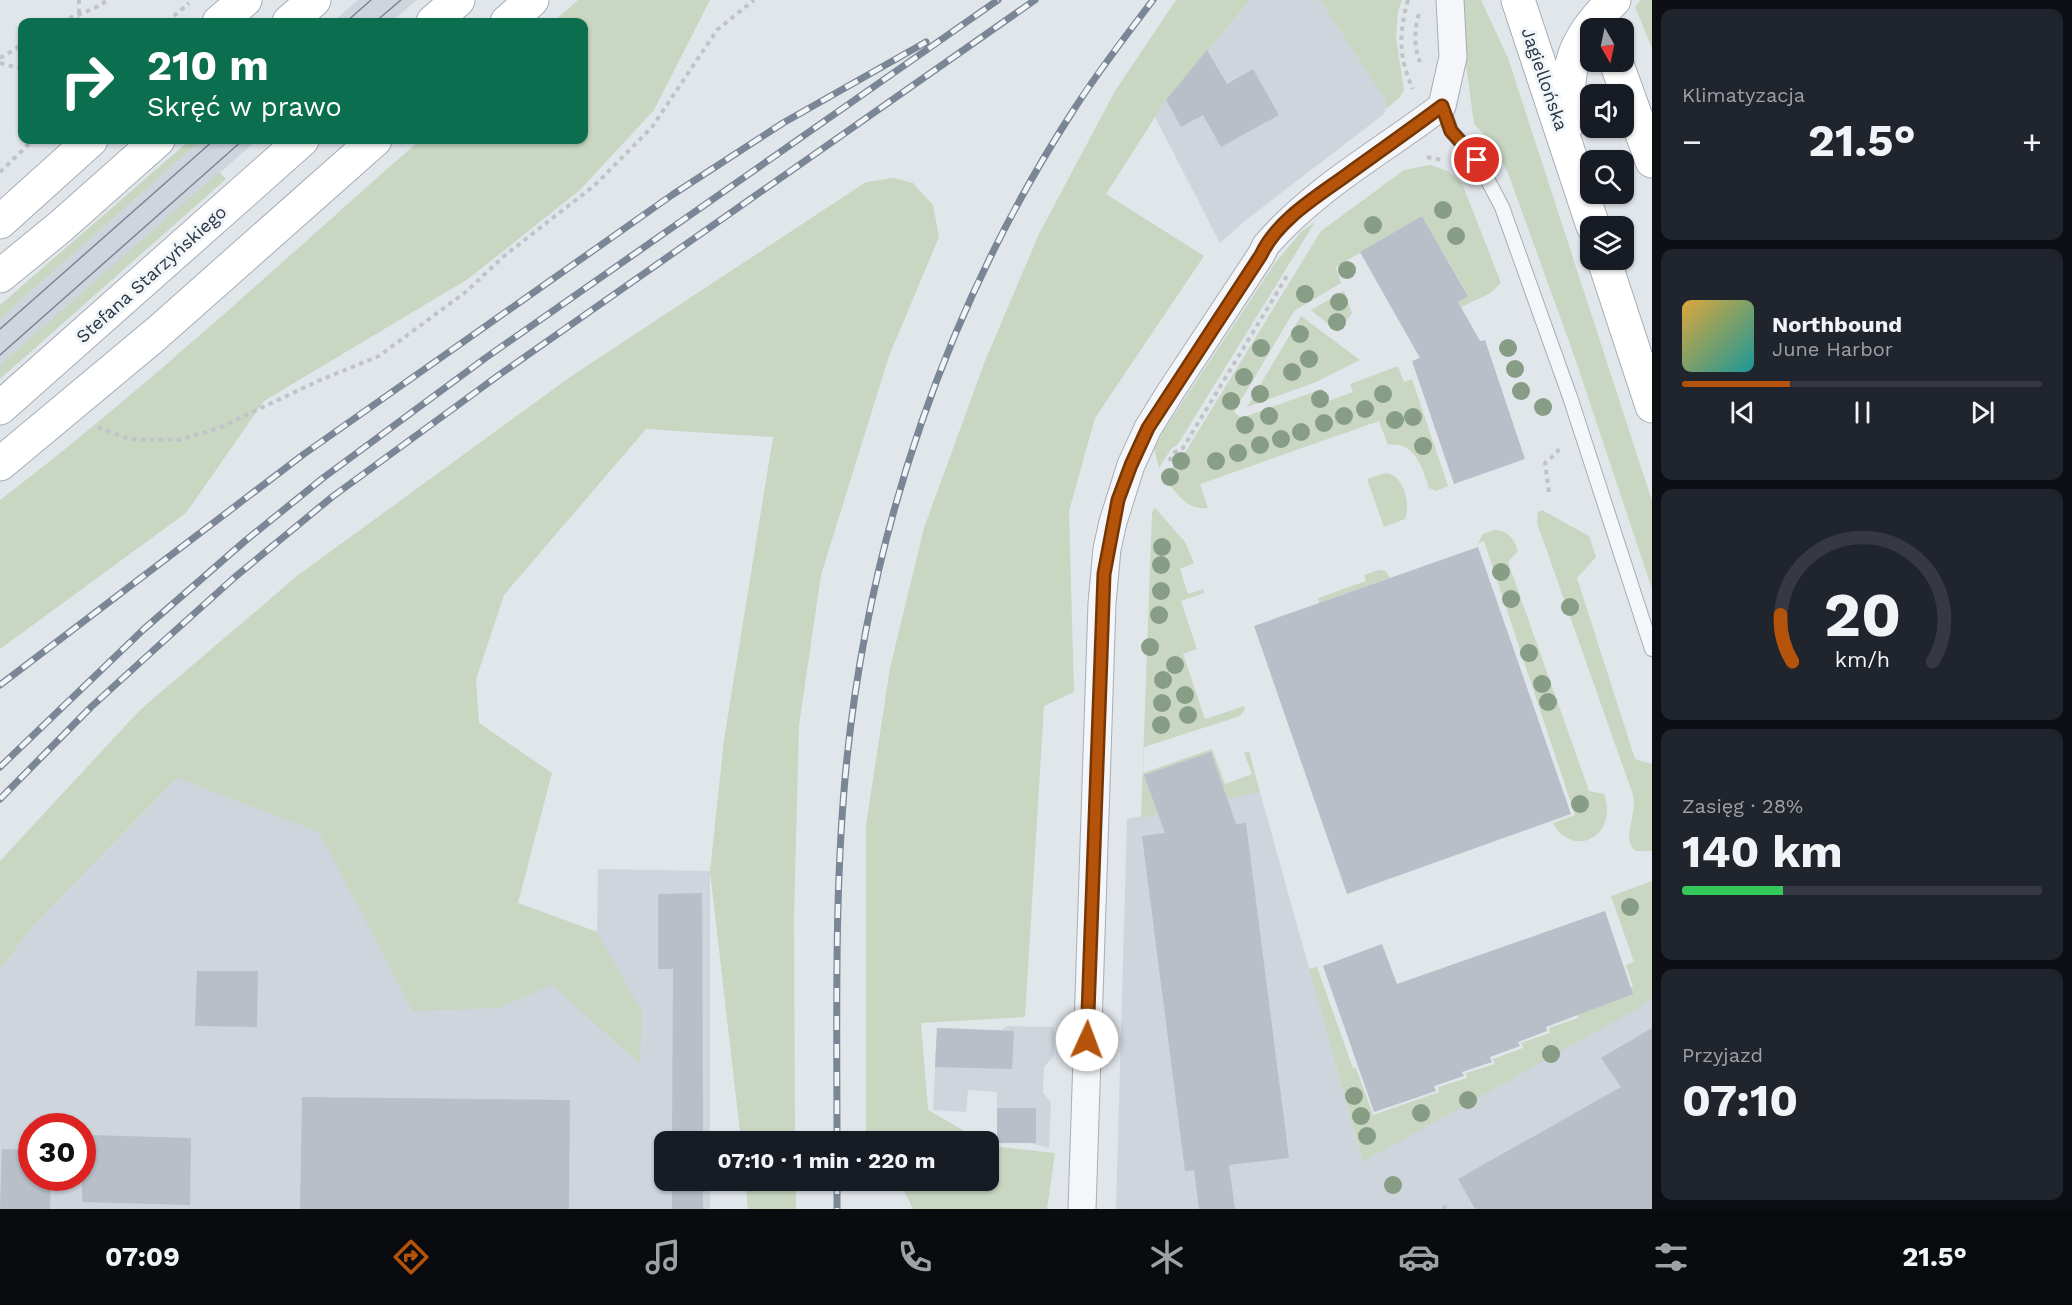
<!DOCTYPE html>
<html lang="pl">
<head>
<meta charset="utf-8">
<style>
	:root { --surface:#171b24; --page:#20242c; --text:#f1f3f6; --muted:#9ea1a6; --line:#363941; --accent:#b45309 }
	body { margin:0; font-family:"Work Sans",sans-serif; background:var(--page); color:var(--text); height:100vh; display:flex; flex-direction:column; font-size:22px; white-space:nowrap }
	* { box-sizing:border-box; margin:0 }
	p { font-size:20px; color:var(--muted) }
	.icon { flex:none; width:33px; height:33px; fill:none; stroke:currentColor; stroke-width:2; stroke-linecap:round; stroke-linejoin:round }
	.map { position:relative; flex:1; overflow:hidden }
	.panel { display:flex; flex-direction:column; gap:9px; padding:9px; background:#0d0f14; width:420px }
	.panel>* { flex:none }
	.hud { position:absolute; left:18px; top:18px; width:570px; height:126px; border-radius:12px; box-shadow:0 2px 4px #0004; background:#0b6e4f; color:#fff; overflow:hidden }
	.needle { width:39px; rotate:171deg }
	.buttons { position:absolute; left:1580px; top:18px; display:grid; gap:12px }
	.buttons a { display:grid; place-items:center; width:54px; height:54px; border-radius:12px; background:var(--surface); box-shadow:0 2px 4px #0004; font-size:30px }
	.speed { position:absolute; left:18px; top:1113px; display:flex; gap:12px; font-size:30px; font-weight:700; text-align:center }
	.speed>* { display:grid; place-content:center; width:78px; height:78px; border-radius:50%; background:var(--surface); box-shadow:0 2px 4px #0004; line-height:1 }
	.speed .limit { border:9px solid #d22; background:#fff; color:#111 }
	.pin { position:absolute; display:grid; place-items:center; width:51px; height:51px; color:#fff; margin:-26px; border:3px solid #fff; border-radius:50%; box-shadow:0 2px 6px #0007 }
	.me { position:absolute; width:66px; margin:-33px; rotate:2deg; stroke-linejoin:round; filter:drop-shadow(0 0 4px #0008) }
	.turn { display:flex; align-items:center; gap:21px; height:126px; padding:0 30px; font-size:27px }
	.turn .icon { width:78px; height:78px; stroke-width:2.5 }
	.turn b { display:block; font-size:42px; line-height:51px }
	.big { font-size:45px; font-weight:700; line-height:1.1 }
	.panel .card { flex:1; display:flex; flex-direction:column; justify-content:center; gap:9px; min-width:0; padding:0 21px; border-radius:12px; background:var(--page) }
	.panel .dial { align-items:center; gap:0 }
	.dial svg { height:156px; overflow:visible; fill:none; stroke:var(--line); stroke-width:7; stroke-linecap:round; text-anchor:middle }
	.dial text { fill:var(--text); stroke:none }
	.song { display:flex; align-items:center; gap:18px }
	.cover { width:72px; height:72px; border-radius:9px; background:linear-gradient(135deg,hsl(40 70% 55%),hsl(180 70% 35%)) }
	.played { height:6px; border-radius:3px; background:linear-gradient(90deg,var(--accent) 30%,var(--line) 30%) }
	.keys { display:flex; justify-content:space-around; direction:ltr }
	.heat { display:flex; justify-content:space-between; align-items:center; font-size:33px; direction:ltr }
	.charge { height:9px; border-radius:4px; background:linear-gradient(90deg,#34c759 28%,var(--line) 0) }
	.trip { position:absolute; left:654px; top:1131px; width:345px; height:60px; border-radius:12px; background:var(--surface); box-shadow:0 2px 4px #0004; font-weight:700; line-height:60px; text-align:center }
	.menu { display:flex; height:96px; justify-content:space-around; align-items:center; background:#090b0e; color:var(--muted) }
	.menu .icon { width:42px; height:42px }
	.menu .active { color:var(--accent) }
	.menu b { font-size:27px; color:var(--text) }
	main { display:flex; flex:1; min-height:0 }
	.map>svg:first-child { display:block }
	.built { fill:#cfd5dd; fill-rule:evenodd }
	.green { fill:#c8d6c2 }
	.building { fill:#b8bfc9 }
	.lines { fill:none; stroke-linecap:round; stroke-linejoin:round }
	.lane-casing { stroke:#a6adb6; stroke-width:16 }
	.street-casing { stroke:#a6adb6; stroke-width:29 }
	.secondary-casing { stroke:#a6adb6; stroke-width:35 }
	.path { stroke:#c0c4ca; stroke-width:4; stroke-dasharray:4.5 4.5; stroke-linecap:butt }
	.lane { stroke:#f5f6f9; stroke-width:14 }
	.street { stroke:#f5f6f9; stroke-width:27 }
	.secondary { stroke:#fff; stroke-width:33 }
	.tram { stroke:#7a8696; stroke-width:1.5 }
	.rail-casing { stroke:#7a8696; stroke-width:7 }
	.rail { stroke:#f1f5f8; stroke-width:4.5; stroke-dasharray:14; stroke-linecap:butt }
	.tree { fill:#889d86 }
	.route-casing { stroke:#753606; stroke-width:15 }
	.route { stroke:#b45309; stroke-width:10 }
	.labels { text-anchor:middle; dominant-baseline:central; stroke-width:6; stroke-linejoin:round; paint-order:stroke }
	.street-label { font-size:18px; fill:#283544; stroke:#f1f5f8 }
</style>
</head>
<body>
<main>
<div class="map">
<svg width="1652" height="1209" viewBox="0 0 1652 1209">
	<rect width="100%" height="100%" fill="#e1e6eb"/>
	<path class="built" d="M 358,0 L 417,0 L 391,22 L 333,22 Z
		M 1250,0 L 1320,0 L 1387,102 L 1384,114 L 1246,220 L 1220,243 L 1155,117 L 1166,100 Z
		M 201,140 L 257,140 L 0,365 L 0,319 Z
		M 177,778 L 597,932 L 598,869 L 710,871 L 710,1141 L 664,1142 L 664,1180 L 710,1181 L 710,1209 L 0,1209 L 0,970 L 31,928 ZM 32,1126 L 82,1126 L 82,1178 L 32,1178 Z
		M 1260,792 L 1363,1162 L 1652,998 L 1652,1209 L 1116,1209 L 1127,819 Z
		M 1007,1026 L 1054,1027 L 1054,1056 L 1044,1067 L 1043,1092 L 1051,1103 L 1049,1148 L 1030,1143 L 997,1143 L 997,1092 L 968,1090 L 966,1112 L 933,1110 L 937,1028 L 1001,1030 Z"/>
	<path class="green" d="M 578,0 L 710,0 L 654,110 L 580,190 L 468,279 L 264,401 L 186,513 L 0,649 L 0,500 C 147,388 282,261 420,140 L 584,140 L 584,22 L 553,22 Z
		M 1176,0 L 1250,0 L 1166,100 L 1106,194 L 1204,256 L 1095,418 L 1069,511 L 1074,692 L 1044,706 L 1025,1017 L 921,1023 L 928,1110 L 982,1141 L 866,1142 L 866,825 L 890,668 L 924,528 L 985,361 L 1039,234 L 1115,91 Z
		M 1320,0 L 1402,0 L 1398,12 L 1396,37 L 1404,90 L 1399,98 L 1386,109 L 1386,101 Z
		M 1462,0 L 1481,0 L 1508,58 L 1652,501 L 1652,589 L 1575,358 L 1508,173 L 1492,143 L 1474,124 L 1465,58 Z
		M 1641,0 L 1652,0 L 1652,48 L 1635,7 Z
		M 190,140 L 201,140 L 0,319 L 0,305 Z
		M 1430,165 L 1448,171 L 1462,183 L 1501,283 L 1489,294 L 1461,307 L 1458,302 L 1468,295 L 1422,216 L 1336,267 L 1341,283 L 1294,311 L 1234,412 L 1241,418 L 1322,389 L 1328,401 L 1353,392 L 1350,384 L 1398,366 L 1404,382 L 1412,379 L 1448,486 L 1436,491 L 1429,488 C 1422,467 1415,441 1388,445 L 1379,421 L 1200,484 L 1208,508 C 1188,511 1176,493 1165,479 L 1179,456 L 1186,451 L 1321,231 L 1404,170 Z
		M 219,172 L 226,179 L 0,379 L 0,365 Z
		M 894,178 L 913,183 L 933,205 L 939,237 L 889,356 L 821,575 L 799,725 L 794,917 L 795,1141 L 741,1141 L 710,871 L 724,740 L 773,437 L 646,429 L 504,595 L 476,679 L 479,723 L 552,773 L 518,903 L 597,932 L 642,1012 L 640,1064 L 552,985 L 498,1008 L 413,1011 L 319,832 L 177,778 L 31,928 L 0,970 L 0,861 L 140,710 L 297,576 L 570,377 L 866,182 Z
		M 1315,222 L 1178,444 L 1171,449 L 1159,468 L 1154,448 L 1164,430 L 1275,263 L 1301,232 Z
		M 1344,291 L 1352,313 L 1338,332 L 1311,310 Z
		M 1301,316 L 1360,360 L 1316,382 L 1247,407 Z
		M 1386,473 C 1404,475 1411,504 1405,519 L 1384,527 L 1367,479 Z
		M 1155,508 L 1185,542 L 1194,563 L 1180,569 L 1188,594 L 1203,589 L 1204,593 L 1181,601 L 1197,649 L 1183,654 L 1205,719 L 1244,706 L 1245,709 L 1240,716 L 1144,747 L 1143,773 L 1212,749 L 1225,784 L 1252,774 L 1244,753 L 1249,751 L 1260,792 L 1141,818 L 1152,512 Z
		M 1542,510 L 1589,536 L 1596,557 L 1577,578 L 1635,759 L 1652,764 L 1652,851 L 1636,851 C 1620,839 1638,815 1633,795 L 1537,523 L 1538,512 Z
		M 1495,530 C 1509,531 1514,539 1518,551 L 1508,562 L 1589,791 L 1604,794 C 1619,838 1572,859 1553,823 L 1575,815 L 1484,541 L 1478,543 L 1483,534 Z
		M 1379,570 L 1386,571 L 1390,578 L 1319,603 L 1318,598 L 1366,581 L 1364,575 Z
		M 1652,881 L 1652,998 L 1631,1012 L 1363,1162 L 1309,969 L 1317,967 L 1353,1068 L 1356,1068 L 1373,1115 L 1439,1092 L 1438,1087 L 1467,1078 L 1466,1073 L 1495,1064 L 1493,1059 L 1523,1048 L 1521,1043 L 1550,1033 L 1549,1028 L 1578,1018 L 1577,1013 L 1604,997 L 1633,987 L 1626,965 L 1634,962 L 1611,896 Z
		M 989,1146 L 1055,1153 L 1047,1209 L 913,1209 L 899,1181 L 988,1180 Z
		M 745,1181 L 796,1181 L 796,1209 L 748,1209 Z"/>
	<path class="building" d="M 1207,50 L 1227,84 L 1253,69 L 1279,115 L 1221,147 L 1203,115 L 1181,127 L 1166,100 Z
		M 1422,216 L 1468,296 L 1458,302 L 1480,341 L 1485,340 L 1525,459 L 1454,484 L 1412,361 L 1420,358 L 1360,252 Z
		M 1478,547 L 1571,814 L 1347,894 L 1254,626 Z
		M 1211,752 L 1236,824 L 1246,823 L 1289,1158 L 1229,1165 L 1235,1209 L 1199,1209 L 1194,1170 L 1185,1171 L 1142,836 L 1165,833 L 1144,775 Z
		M 702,893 L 703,1142 L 672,1142 L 673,969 L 658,969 L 658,894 Z
		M 1605,911 L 1633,994 L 1546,1027 L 1547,1031 L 1518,1042 L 1520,1046 L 1490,1057 L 1492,1062 L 1462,1072 L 1464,1076 L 1434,1086 L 1436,1091 L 1374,1112 L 1323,966 L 1382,944 L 1397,984 Z
		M 197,971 L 258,971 L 257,1027 L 195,1026 Z
		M 937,1028 L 1014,1031 L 1012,1069 L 935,1067 Z
		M 1652,1028 L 1652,1209 L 1475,1209 L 1458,1179 L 1621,1087 L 1601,1058 Z
		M 302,1097 L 570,1100 L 569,1209 L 300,1209 Z
		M 997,1108 L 1036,1108 L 1036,1143 L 997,1143 Z
		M 90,1135 L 191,1138 L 190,1205 L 82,1202 L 82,1152 L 89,1152 Z
		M 2,1149 L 32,1150 L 32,1178 L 51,1178 L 50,1209 L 0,1209 Z
		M 672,1180 L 703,1180 L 703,1209 L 672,1209 Z"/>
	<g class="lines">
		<defs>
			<path id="lane" d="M 1442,106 L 1451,131 L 1477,160 L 1502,207 L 1570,397 L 1652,649"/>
			<path id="street" d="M 1082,1209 L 1102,603 L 1107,549 L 1113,522 L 1131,465 L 1148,428 L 1171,391 L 1261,255 L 1266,245 C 1315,188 1383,151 1442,106 L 1453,57 L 1450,0"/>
			<path id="secondary" d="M 1518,0 L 1593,226
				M 219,22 L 245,0
				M 289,22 L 314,0
				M 433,22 L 458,0
				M 507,22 L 532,0
				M 1616,62 L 1652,161
				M 1568,123 C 1567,66 1571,41 1614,0
				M 0,222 L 91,140
				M 1604,260 L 1652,406
				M 0,276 L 60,227 L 158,140
				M 0,408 L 302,140
				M 0,464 L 156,334 L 375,140"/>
		</defs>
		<use href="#lane" class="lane-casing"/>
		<use href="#street" class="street-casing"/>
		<use href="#secondary" class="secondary-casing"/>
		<path class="path" d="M 1408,0 C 1399,32 1398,57 1413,89
			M 1419,14 C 1414,30 1414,47 1420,62
			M 61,22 C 77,14 94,11 107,0
			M 79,22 L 79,0
			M 167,22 L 189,3
			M 0,58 L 22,45
			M 0,63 L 22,69
			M 1427,157 L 1443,160
			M 0,172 L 33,140
			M 98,427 L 129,439 L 179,440 L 219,428 L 318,381 L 379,356 L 467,291 L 504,256 L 595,185 L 652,127 L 717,30 L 754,0
			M 1169,461 L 1175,452 L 1183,448 L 1287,276
			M 1549,492 L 1545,463 L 1557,453 L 1560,445
			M 1444,1205 L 1445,1209"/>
		<use href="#lane" class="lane"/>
		<use href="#street" class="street"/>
		<use href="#secondary" class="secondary"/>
		<path class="tram" d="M 346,22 L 371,0
			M 375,22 L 401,0
			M 0,329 L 214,140
			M 0,355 L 243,140"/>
		<defs>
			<path id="rail" d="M 0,685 L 304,454 L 672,195 L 783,123 L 926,42
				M 0,767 L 144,629 L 245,541 L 323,478 L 484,359 L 998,0
				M 0,799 L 91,707 L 167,638 L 235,577 L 332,497 L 499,375 L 1035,0
				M 837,1142 C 837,1015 834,884 847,758 C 871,529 947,307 1071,114 C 1096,74 1125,37 1153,0
				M 837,1180 L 837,1209"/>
		</defs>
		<use href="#rail" class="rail-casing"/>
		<use href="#rail" class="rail"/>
	</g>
	<g class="tree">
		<circle cx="1443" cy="210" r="9"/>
		<circle cx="1373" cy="225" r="9"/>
		<circle cx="1456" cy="236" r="9"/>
		<circle cx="1347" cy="270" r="9"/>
		<circle cx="1305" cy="294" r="9"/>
		<circle cx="1339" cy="302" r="9"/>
		<circle cx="1337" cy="322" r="9"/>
		<circle cx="1300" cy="334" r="9"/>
		<circle cx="1261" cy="348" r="9"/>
		<circle cx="1508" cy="348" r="9"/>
		<circle cx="1309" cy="359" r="9"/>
		<circle cx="1515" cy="369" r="9"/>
		<circle cx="1292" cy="372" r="9"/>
		<circle cx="1244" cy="377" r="9"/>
		<circle cx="1521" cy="391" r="9"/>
		<circle cx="1260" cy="394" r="9"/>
		<circle cx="1383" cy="394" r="9"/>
		<circle cx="1320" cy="399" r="9"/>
		<circle cx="1231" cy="401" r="9"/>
		<circle cx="1543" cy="407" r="9"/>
		<circle cx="1365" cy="409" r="9"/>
		<circle cx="1269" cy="416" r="9"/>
		<circle cx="1344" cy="416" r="9"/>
		<circle cx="1413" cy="417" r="9"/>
		<circle cx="1395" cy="420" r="9"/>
		<circle cx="1324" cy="423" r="9"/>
		<circle cx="1245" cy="425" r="9"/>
		<circle cx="1301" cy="432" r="9"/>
		<circle cx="1281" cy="439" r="9"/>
		<circle cx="1260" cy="445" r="9"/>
		<circle cx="1423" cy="446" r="9"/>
		<circle cx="1238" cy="453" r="9"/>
		<circle cx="1181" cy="461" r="9"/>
		<circle cx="1216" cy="461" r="9"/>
		<circle cx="1170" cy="477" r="9"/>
		<circle cx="1162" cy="547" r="9"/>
		<circle cx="1161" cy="565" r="9"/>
		<circle cx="1501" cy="572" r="9"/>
		<circle cx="1161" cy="591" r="9"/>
		<circle cx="1511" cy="599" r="9"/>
		<circle cx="1570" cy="607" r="9"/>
		<circle cx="1159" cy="615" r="9"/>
		<circle cx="1150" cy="647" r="9"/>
		<circle cx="1529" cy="653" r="9"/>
		<circle cx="1175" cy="665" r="9"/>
		<circle cx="1163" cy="680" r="9"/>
		<circle cx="1542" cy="684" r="9"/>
		<circle cx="1185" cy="695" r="9"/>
		<circle cx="1548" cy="702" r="9"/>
		<circle cx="1162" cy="703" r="9"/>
		<circle cx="1188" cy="715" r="9"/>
		<circle cx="1161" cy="725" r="9"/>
		<circle cx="1580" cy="804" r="9"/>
		<circle cx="1630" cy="907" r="9"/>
		<circle cx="1551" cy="1054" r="9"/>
		<circle cx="1354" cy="1096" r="9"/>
		<circle cx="1468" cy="1100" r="9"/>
		<circle cx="1421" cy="1113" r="9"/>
		<circle cx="1361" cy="1116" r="9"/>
		<circle cx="1367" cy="1136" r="9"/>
		<circle cx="1393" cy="1185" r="9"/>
	</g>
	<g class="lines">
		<defs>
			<path id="route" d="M 1087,1040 L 1104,574 L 1118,500 L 1131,465 L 1148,428 L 1261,255 C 1277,220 1318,196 1348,174 C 1380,151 1411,129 1442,106 L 1451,131 L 1477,160"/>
		</defs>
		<use href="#route" class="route-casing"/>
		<use href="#route" class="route"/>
	</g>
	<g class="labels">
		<g class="street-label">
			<text transform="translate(1545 79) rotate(71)">Jagiellońska</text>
			<text transform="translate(151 274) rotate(-42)">Stefana Starzyńskiego</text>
		</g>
	</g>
</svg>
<div class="buttons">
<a><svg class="needle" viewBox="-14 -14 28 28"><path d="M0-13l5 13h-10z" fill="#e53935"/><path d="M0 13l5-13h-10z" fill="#9ea1a6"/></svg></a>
<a><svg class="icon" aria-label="sound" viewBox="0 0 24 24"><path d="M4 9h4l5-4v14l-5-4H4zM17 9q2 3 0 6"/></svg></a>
<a><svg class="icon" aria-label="search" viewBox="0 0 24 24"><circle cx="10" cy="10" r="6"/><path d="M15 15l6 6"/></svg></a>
<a><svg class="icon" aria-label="layers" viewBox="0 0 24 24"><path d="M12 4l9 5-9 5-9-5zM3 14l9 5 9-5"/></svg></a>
</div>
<div class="speed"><div class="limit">30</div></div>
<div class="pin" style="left:1477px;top:160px;background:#d93025"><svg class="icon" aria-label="arrive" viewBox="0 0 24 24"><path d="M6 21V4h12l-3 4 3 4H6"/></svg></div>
<svg class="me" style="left:1087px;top:1040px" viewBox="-20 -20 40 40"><circle r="19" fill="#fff"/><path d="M0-13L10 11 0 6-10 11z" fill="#b45309"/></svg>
<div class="trip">07:10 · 1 min · 220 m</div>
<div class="hud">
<div class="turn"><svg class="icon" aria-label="right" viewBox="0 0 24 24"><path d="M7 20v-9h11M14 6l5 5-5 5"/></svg><div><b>210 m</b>Skręć w prawo</div></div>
</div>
</div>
<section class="panel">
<div class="card"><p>Klimatyzacja</p>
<div class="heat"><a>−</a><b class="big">21.5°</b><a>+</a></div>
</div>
<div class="card">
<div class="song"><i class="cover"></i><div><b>Northbound</b><p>June Harbor</p></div></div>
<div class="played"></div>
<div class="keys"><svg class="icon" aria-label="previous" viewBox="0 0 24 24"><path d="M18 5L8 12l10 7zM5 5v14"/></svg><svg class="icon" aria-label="pause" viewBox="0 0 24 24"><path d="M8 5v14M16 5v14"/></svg><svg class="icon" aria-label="next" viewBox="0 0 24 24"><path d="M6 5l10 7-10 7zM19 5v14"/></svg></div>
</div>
<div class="card dial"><svg viewBox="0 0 100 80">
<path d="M14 69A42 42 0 1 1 86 69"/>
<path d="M14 69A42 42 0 0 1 8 45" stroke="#b45309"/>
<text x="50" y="56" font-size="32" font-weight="700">20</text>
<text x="50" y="72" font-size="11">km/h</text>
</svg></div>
<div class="card"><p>Zasięg · 28%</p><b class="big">140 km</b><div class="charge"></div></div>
<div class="card"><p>Przyjazd</p><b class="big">07:10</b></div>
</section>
</main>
<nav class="menu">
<b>07:09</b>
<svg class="icon active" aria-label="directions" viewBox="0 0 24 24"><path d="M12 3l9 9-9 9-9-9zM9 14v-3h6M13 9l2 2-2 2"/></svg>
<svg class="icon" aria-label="music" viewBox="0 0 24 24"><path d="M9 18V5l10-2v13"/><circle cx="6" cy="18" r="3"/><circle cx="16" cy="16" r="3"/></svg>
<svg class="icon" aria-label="phone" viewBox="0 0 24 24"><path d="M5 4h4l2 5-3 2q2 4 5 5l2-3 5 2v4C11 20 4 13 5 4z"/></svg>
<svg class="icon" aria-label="climate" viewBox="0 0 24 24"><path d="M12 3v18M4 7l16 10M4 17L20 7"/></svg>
<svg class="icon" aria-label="car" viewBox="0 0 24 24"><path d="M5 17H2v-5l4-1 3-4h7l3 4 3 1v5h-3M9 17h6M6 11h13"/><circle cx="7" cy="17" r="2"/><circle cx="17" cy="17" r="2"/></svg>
<svg class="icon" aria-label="filters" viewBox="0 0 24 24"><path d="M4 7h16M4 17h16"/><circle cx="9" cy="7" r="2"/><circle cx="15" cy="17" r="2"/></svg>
<b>21.5°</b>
</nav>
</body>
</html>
